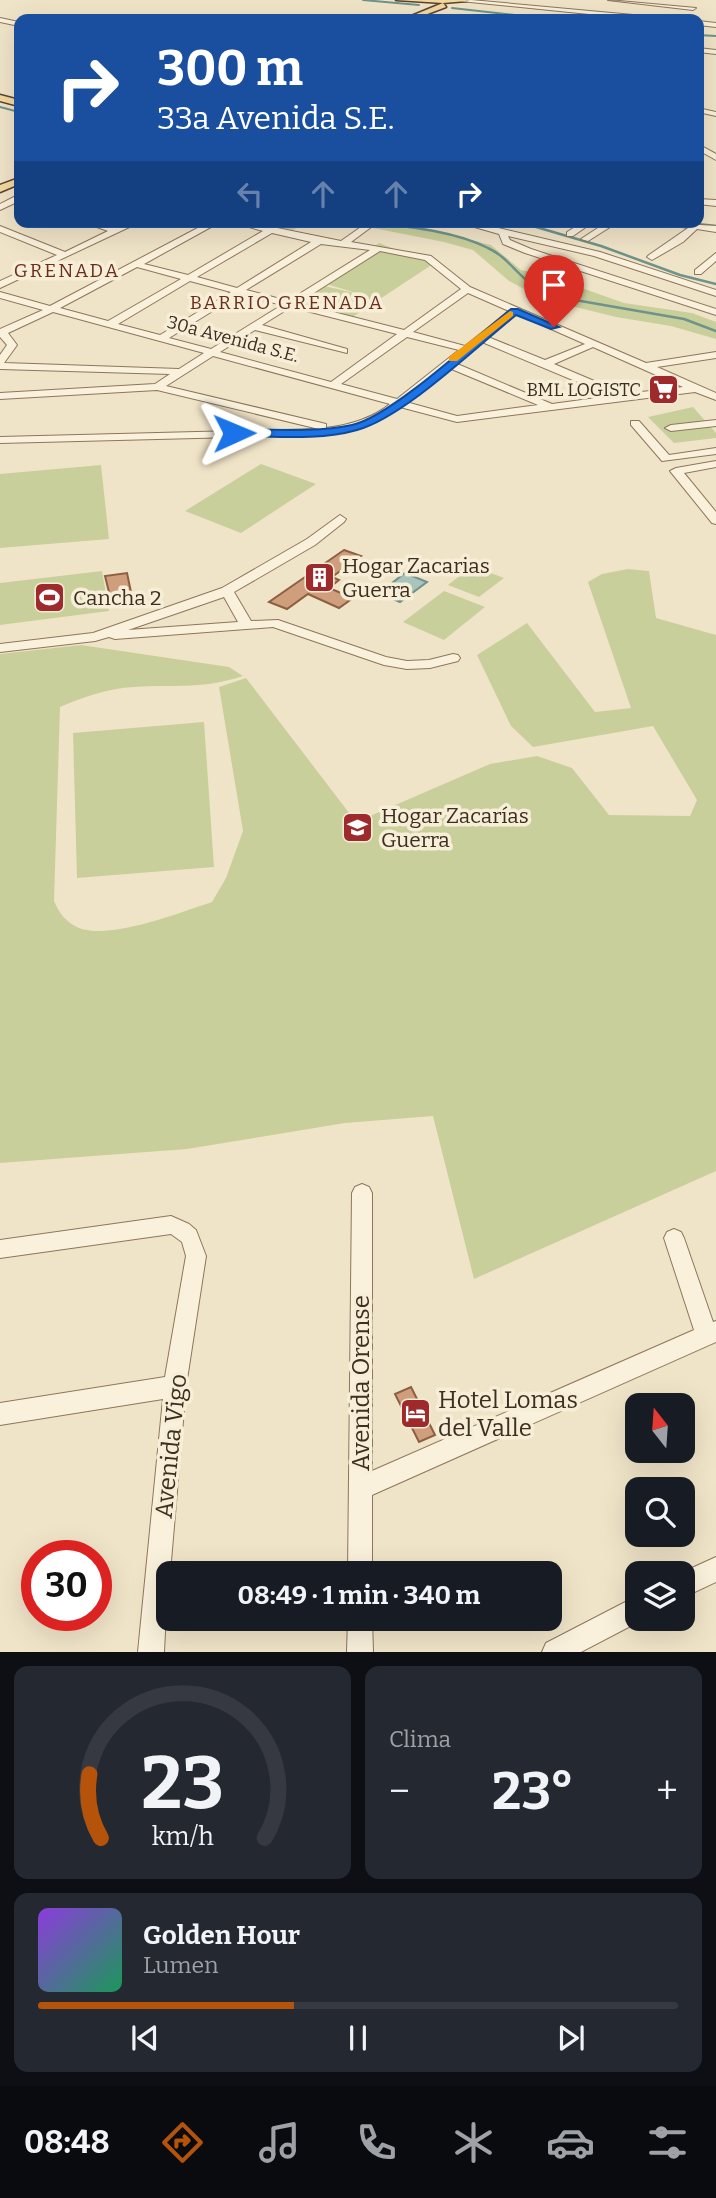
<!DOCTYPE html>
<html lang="es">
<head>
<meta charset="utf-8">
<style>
	:root { --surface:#171b24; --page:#242831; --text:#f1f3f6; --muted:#9ea1a6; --line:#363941; --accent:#b45309 }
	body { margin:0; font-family:Bitter,serif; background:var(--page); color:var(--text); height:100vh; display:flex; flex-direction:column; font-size:26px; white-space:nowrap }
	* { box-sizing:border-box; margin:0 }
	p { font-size:23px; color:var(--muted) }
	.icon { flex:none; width:38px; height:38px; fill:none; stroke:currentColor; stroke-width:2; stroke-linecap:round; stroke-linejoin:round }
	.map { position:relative; height:1652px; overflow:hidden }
	.sheet { display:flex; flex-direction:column; gap:14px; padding:14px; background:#0d0f14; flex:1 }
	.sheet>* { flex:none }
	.hud { position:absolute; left:14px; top:14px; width:690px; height:214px; border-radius:14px; box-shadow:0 7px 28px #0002; background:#1a4fa0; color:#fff; overflow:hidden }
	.needle { width:46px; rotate:343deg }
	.tools { position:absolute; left:625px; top:1393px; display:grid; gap:14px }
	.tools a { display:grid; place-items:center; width:70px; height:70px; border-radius:14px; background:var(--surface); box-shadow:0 7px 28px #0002; font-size:35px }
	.speed { position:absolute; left:21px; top:1540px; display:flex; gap:14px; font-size:35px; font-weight:700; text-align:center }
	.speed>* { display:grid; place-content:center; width:91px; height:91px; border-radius:50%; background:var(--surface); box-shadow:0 7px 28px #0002; line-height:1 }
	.speed .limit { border:10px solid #d22; background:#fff; color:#111 }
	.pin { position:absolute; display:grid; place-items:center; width:60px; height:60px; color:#fff; margin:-72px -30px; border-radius:50% 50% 50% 0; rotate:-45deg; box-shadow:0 0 7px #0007 }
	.pin .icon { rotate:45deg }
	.me { position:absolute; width:77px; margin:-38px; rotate:89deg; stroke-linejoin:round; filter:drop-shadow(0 0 5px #0008) }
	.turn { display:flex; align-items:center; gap:24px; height:147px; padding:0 28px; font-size:32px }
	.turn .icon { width:91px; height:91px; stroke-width:2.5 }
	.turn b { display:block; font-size:49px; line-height:60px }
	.lanes { display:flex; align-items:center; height:66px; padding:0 28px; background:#0003; justify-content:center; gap:35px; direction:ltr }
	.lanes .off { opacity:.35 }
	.big { font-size:52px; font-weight:700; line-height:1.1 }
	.sheet .widget { flex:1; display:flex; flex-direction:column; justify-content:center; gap:10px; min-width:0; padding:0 24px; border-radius:14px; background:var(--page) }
	.sheet .dial { align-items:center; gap:0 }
	.dial svg { height:182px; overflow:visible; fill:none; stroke:var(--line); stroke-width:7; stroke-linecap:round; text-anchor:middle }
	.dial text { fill:var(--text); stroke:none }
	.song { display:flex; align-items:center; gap:21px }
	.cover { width:84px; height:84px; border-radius:10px; background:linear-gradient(135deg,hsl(270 70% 55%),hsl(150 70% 35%)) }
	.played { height:7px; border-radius:4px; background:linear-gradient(90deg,var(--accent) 40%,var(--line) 40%) }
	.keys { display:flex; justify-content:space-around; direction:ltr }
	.heat { display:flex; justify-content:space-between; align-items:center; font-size:38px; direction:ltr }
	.sheet .tiles { flex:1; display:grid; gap:14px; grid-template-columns:1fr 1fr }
	.widget:last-child { grid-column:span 2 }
	.trip { position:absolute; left:156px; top:1561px; width:406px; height:70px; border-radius:14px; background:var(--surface); box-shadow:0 7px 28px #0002; font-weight:700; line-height:70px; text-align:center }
	.menu { display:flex; height:112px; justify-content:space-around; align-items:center; background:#090b0e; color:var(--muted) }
	.menu .icon { width:49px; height:49px }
	.menu .on { color:var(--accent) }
	.menu b { font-size:32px; color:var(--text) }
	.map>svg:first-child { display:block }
	.green { fill:#c9cf9b }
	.water { fill:#a9c4bc; stroke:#6f938a; stroke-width:2 }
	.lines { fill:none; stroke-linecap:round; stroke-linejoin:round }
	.stream-far1 { stroke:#6f938a; stroke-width:2 }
	.stream { stroke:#6f938a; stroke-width:2.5 }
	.building { fill:#cf9f7d; stroke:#8d5f41; stroke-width:2 }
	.minor-casing { stroke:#8d765c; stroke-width:2 }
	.major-casing { stroke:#5b4430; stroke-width:3 }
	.minor { fill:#faf1dc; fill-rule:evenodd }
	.major { fill:#f3d9a0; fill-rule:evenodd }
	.route { fill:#1a73e8; stroke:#114b97; stroke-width:2 }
	.slow { fill:#f59e0b }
	.labels { text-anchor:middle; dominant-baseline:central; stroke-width:7; stroke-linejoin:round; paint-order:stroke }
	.far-street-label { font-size:18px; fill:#3d2e20; stroke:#f7eed8 }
	.far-poi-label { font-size:18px; fill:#3d2e20; stroke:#f7eed8; text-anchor:end }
	.far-neighbourhood-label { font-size:19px; letter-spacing:2px; fill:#6b2e1e; stroke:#f7eed8 }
	.poi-label { font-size:21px; fill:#3d2e20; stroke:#f7eed8; text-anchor:start }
	.near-street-label { font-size:24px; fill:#3d2e20; stroke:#f7eed8 }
	.near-poi-label { font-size:24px; fill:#3d2e20; stroke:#f7eed8; text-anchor:start }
</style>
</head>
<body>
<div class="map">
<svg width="716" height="1652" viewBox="0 0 716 1652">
	<rect width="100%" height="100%" fill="#f0e4c8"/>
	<path class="green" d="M 255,222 L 388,222 L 426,229 L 491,245 L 521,270 L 545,275 L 624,303 L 692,313 L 716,322 L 716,339 L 671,326 L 616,317 L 543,299 L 509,281 L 473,250 L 444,242 L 358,225 L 310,223 L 292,230 Z
		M 379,243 L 433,264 L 351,318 L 290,303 L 320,285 L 363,295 L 326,284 Z
		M 693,407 L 716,433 L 716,438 L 674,443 L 648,417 Z
		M 261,464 L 316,484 L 241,533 L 185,511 Z
		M 101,465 L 109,539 L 0,548 L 0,474 Z
		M 472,566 L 504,578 L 479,597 L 448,585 Z
		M 628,569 L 649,571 L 656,618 L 716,635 L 716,1171 L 474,1279 L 433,1116 L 345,1123 L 187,1149 L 0,1163 L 0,654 L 81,645 L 229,667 L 243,676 C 200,690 176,684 134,687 C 108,688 84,697 60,707 L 54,901 C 59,912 64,920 75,926 C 104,943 181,912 212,902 L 226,878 L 243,831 L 219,687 L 246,678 L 356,822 L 490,764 L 537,756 L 572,768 L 609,815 L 690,816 L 697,800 L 653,726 L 533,747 L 511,726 L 477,655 L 527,623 L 595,712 L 631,708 L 588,582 L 602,574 Z
		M 102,571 L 109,611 L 0,625 L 0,583 Z
		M 444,591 L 485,607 L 444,640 L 403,622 Z
		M 204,722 L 214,867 L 77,878 L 73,733 Z"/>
	<path class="water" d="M 405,573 L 427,582 L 400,602 L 379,593 Z"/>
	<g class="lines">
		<path class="stream-far1" d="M 363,0 L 419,5
			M 452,8 L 551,19
			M 698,35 L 716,36
			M 0,107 L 19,112"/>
		<path class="stream" d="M 351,222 C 392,224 451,229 488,248 C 512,259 521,284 552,296 L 684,319 L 716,331
			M 519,222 L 601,246 L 680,275 L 716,284
			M 680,222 L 716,226"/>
	</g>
	<path class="building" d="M 344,550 L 361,556 L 332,577 L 339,580 L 329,588 L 353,598 L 339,608 L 308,594 L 287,609 L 269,602 Z
		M 127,573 L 132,597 L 111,600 L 105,576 Z
		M 411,1387 L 435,1435 L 419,1442 L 395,1394 Z"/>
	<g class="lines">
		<defs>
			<path id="minor" d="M 471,0 L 655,17 L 658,19 L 638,19 L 460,1 Z
				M 608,0 L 696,8 L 693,10 Z
				M 426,15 L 440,18 L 441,19 L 424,18 Z
				M 0,18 L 19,22 L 19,26 L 0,22 Z
				M 698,21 L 716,23 L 716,27 L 698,25 Z
				M 698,48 L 716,50 L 716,54 L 698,52 Z
				M 698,108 L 716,112 L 716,116 L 698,112 Z
				M 698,144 L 716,154 L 716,160 L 698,150 Z
				M 16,196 L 19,196 L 19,201 L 0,210 L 0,204 Z
				M 698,199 L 716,200 L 716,206 L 698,204 Z
				M 83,222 L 97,222 L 116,228 L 128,222 L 140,222 L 0,288 L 0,281 L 57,255 L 0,232 L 0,226 L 65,252 L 108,231 Z
				M 209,222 L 220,222 L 144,264 L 188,275 L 263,231 L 232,222 L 248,222 L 341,241 L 368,222 L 378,222 L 351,242 L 431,256 L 470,287 L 646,363 L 716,352 L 716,358 L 657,367 L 716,393 L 716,400 L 695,392 L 457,422 L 400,407 C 375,427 349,432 318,435 L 0,443 L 0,437 L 319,429 L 157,390 L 0,399 L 0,393 L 155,384 L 170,374 L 0,369 L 0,355 L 7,345 L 0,337 L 0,329 L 43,310 L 0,298 L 0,292 L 50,306 ZM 272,233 L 311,242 L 237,288 L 197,277 ZM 321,244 L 370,250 L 288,301 L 246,290 ZM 380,251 L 425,260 L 461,289 L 404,330 L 298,303 ZM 137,267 L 181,279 L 108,321 L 60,308 ZM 190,281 L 231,292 L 160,335 L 118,324 ZM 468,293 L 509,311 L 465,346 L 413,332 ZM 240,294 L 282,305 L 211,349 L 169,338 ZM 291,307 L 397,334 L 331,382 L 220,352 L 255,330 L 347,353 L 347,349 L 262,325 ZM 53,312 L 204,353 L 179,369 L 4,363 L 17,345 L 8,333 ZM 517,314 L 585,344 L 545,360 L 488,337 ZM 407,337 L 459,350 L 397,399 L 341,384 ZM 482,342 L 611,396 L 552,404 L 455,363 ZM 593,347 L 683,387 L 625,394 L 554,364 ZM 213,356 L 390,404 C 371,419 350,425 326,428 L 326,424 L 166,386 ZM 449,368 L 538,405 L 457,416 L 406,402 Z
				M 457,222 L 473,222 L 600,252 L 716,290 L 716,296 L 594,256 L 508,236 L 510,240 L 531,249 L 716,309 L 716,315 L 525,253 L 503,244 L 499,234 Z
				M 525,222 L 533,222 L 533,223 L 529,226 Z
				M 583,222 L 593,222 L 573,236 L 567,236 L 567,232 Z
				M 607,222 L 618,222 L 588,241 L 581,239 Z
				M 653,222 L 716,226 L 716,232 L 697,229 L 683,242 L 652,260 L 647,257 L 649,255 L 688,228 Z
				M 716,253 L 716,261 L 701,274 L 695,274 L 695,270 Z
				M 716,420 L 716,426 L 671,431 L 665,428 L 671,425 Z
				M 631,421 L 639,421 L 669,455 L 716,448 L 716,454 L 662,461 L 631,425 Z
				M 716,461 L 716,467 L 684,473 L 716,512 L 716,524 L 712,523 L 670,471 L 676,468 Z
				M 340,515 L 346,519 L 344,522 L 315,545 L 234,592 L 251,621 L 278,620 L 386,657 L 407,661 L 429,660 L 453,654 L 458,655 L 460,658 L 458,661 L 430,668 L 407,669 L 384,665 L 273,627 L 115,639 L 109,637 L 95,641 L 0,652 L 0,644 L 93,633 L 222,588 L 307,539 ZM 224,597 L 238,622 L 128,630 Z
				M 362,1184 L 369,1187 L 372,1193 L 372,1471 L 694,1330 L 664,1238 L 667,1232 L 674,1229 L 681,1232 L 684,1238 L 713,1322 L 716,1321 L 716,1342 L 372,1495 L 372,1573 L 348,1573 L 352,1193 L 355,1187 Z
				M 171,1216 L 189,1224 L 196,1230 L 206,1256 L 186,1386 L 170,1573 L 168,1573 L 164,1652 L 138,1652 L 163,1399 L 0,1425 L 0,1403 L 165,1377 L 186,1256 L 182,1242 L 171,1234 L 0,1258 L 0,1240 Z
				M 716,1557 L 716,1582 L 682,1598 L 681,1573 Z
				M 637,1596 L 637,1619 L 644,1619 L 581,1652 L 542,1652 L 546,1643 Z
				M 348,1619 L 372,1619 L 373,1652 L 347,1652 Z"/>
			<path id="major" d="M 396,0 L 466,0 L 467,1 L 443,3 L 446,7 L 414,19 L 404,19 L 443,3 Z
				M 0,95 L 19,100 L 19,106 L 0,101 Z
				M 19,178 L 19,184 L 0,192 L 0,185 Z"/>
		</defs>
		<use href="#minor" class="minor-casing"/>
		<use href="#major" class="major-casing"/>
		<use href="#minor" class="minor"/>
		<use href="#major" class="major"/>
	</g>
	<path class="route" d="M 511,309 L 518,309 L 559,327 L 551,329 L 516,315 C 475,348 404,417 357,430 C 319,441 273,436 234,436 L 228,433 L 234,429 C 272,429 314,433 352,425 C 392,416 476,337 511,309 Z"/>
	<path class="slow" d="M 510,311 L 513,312 L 513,316 L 457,361 L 449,361 L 449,357 Z"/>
	<defs>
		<symbol id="supermarket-square" viewBox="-11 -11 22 22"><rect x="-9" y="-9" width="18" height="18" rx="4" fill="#9e2a2b" stroke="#f7eed8"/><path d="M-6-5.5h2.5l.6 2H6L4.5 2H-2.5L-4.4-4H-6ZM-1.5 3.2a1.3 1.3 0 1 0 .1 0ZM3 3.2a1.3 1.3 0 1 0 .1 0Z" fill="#fff"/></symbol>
		<symbol id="building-square" viewBox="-11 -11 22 22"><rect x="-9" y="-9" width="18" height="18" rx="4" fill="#9e2a2b" stroke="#f7eed8"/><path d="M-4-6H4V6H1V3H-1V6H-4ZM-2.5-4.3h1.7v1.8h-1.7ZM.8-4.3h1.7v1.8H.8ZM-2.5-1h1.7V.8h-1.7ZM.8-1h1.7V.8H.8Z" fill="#fff"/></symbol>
		<symbol id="stadium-square" viewBox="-11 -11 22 22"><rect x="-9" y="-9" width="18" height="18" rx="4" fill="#9e2a2b" stroke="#f7eed8"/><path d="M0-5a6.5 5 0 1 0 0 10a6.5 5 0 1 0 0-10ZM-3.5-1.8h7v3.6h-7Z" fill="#fff"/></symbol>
		<symbol id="school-square" viewBox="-11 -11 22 22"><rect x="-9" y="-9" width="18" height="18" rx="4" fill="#9e2a2b" stroke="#f7eed8"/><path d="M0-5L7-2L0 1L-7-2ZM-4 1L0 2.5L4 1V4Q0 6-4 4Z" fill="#fff"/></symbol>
		<symbol id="hotel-square" viewBox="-11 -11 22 22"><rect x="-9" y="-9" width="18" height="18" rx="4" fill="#9e2a2b" stroke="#f7eed8"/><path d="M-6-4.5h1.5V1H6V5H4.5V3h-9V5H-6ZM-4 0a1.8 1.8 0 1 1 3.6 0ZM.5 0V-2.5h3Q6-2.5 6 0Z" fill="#fff"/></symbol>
	</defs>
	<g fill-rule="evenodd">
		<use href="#supermarket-square" x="646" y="372" width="35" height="35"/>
		<use href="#building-square" x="302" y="560" width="35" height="35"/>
		<use href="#stadium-square" x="32" y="580" width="35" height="35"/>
		<use href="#school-square" x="340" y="810" width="35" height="35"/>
		<use href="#hotel-square" x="398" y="1396" width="35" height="35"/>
	</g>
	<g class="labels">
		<g class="far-street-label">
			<text transform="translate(233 339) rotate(15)">30a Avenida S.E.</text>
		</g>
		<g class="far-poi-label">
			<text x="641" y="390">BML LOGISTC</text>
		</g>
		<g class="far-neighbourhood-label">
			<text x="67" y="270">GRENADA</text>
			<text x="287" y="302">BARRIO GRENADA</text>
		</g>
		<g class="poi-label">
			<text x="342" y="566">Hogar Zacarias<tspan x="342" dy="24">Guerra</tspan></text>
			<text x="73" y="598">Cancha 2</text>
			<text x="381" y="816">Hogar Zacarías<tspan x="381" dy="24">Guerra</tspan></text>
		</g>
		<g class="near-street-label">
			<text transform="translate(361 1383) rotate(-90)">Avenida Orense</text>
			<text transform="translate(171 1446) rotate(-84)">Avenida Vigo</text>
		</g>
		<g class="near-poi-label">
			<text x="438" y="1400">Hotel Lomas<tspan x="438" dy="28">del Valle</tspan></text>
		</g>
	</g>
</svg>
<div class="tools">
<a><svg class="needle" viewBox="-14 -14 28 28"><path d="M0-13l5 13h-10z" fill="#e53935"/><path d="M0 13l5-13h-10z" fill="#9ea1a6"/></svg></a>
<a><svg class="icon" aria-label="search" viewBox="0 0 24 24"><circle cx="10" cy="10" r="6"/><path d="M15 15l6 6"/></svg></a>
<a><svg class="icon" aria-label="layers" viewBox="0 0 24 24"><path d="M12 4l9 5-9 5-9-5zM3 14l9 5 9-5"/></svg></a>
</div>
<div class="speed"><div class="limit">30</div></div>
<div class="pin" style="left:554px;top:327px;background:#d93025"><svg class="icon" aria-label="arrive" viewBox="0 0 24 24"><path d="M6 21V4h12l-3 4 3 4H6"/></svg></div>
<svg class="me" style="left:234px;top:433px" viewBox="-20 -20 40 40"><path d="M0-17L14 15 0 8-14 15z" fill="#1a73e8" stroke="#fff" stroke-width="4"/></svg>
<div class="trip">08:49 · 1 min · 340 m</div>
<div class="hud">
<div class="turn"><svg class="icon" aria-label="right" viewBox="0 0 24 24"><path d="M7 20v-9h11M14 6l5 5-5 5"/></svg><div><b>300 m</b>33a Avenida S.E.</div></div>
<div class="lanes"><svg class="icon off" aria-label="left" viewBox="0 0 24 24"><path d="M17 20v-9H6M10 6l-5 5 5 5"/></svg><svg class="icon off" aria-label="ahead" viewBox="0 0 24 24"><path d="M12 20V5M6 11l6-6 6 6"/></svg><svg class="icon off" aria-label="ahead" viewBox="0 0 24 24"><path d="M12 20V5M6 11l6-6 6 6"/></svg><svg class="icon" aria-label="right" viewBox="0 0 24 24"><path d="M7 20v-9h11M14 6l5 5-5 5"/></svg></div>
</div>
</div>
<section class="sheet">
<div class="tiles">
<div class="widget dial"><svg viewBox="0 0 100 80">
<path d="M14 69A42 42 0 1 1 86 69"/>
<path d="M14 69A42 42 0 0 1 9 41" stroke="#b45309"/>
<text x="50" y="56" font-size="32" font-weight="700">23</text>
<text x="50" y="72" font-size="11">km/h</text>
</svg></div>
<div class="widget"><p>Clima</p>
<div class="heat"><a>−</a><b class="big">23°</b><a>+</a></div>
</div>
<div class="widget">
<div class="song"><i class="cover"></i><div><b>Golden Hour</b><p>Lumen</p></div></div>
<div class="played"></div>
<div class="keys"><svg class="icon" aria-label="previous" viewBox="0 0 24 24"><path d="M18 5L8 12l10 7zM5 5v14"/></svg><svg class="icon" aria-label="pause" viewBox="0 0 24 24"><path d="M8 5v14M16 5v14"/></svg><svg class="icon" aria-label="next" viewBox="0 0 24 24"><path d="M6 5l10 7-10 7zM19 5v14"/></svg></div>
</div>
</div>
</section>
<nav class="menu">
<b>08:48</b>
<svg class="icon on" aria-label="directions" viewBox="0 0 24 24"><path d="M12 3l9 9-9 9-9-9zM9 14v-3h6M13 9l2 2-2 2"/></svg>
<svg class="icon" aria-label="music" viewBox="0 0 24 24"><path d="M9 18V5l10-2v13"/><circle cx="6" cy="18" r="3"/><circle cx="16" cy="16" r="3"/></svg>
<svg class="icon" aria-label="phone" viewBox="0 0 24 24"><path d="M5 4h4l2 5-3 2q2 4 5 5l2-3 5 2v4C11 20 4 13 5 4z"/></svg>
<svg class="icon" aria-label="climate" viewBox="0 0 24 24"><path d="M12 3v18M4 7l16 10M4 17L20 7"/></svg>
<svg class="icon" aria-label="car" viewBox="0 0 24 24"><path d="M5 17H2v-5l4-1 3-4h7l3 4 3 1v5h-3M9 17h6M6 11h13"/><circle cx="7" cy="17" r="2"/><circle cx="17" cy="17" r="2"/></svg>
<svg class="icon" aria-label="filters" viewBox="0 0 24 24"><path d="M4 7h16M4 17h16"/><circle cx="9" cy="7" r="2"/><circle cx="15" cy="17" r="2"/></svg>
</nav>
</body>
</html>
